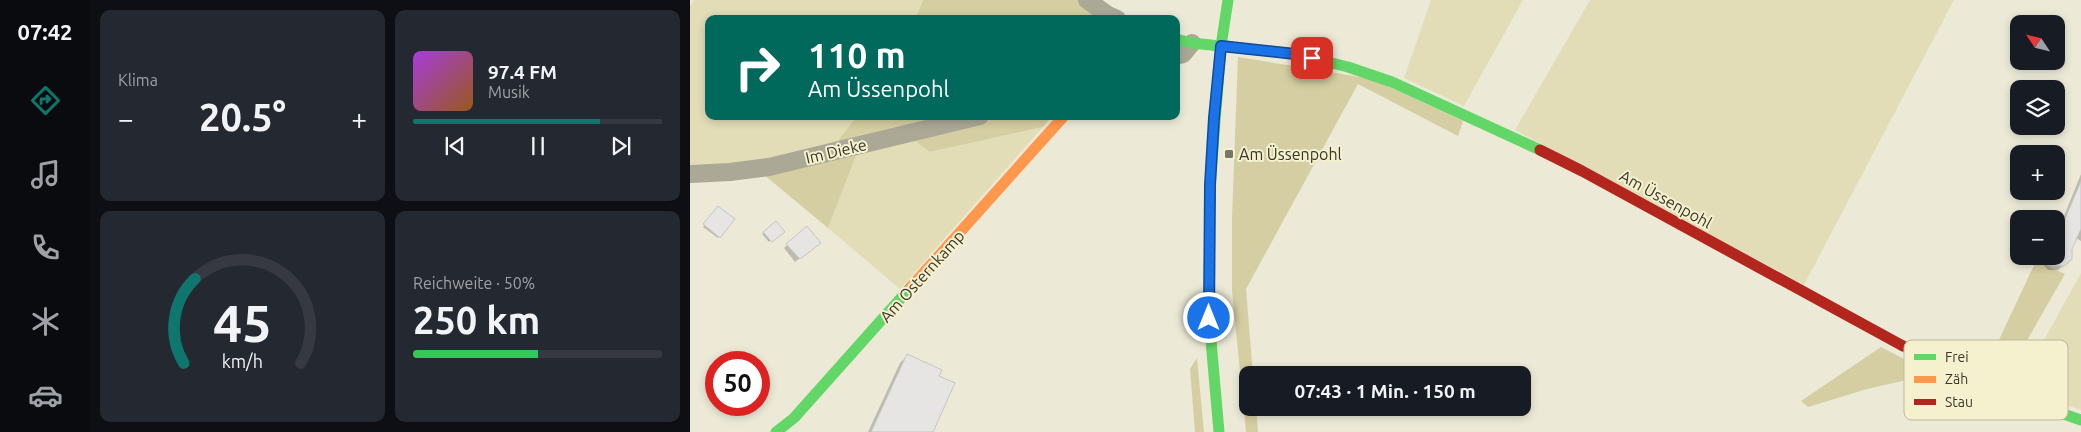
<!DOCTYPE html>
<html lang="de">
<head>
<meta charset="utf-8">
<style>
	:root { --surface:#171b24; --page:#242831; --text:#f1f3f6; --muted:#9ea1a6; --line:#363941; --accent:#0f766e }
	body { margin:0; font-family:Ubuntu,sans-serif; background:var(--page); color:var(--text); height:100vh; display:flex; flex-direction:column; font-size:19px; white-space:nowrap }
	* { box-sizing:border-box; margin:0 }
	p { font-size:16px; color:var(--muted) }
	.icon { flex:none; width:28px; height:28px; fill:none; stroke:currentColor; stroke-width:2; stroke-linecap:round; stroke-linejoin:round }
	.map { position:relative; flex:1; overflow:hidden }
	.panel { display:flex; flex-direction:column; gap:10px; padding:10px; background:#0d0f14; width:600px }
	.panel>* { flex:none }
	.top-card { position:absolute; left:15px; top:15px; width:475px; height:105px; border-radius:10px; box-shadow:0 2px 8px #0003; background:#00695c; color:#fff; overflow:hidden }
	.needle { width:32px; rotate:305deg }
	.tools { position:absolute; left:1320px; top:15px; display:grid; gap:10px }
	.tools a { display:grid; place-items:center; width:55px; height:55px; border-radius:10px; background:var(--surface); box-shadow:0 2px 8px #0003; font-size:25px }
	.speed { position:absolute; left:15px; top:351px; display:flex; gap:10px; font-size:25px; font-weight:700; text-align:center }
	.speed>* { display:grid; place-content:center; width:65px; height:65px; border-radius:50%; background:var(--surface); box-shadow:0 2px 8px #0003; line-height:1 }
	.speed .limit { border:8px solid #d22; background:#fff; color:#111 }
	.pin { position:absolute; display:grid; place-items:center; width:42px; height:42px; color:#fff; margin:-21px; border-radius:10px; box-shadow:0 2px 8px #0006 }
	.me { position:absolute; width:55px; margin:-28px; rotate:0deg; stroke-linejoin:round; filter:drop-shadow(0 0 4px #0008) }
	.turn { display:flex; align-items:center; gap:18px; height:105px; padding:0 20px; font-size:22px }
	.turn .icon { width:65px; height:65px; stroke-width:2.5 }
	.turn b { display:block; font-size:35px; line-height:42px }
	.big { font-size:38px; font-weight:700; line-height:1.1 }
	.panel .widget { flex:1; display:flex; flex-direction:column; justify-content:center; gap:8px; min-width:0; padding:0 18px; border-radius:10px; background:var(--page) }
	.panel .dial { align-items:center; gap:0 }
	.dial svg { height:130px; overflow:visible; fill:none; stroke:var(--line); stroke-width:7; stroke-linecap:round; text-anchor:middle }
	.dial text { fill:var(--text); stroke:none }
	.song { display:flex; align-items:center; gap:15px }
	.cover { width:60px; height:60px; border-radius:8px; background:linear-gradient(135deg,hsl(280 70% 55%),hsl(30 70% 35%)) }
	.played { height:5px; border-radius:2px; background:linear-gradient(90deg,var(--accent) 75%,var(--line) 75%) }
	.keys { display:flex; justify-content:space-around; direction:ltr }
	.heat { display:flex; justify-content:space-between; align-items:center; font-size:28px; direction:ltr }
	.charge { height:8px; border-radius:4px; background:linear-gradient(90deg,#34c759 50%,var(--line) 0) }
	.panel .tiles { flex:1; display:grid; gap:10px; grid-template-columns:repeat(2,1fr) }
	.trip { position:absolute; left:549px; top:366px; width:292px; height:50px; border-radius:10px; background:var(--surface); box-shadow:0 2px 8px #0003; font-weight:700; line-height:50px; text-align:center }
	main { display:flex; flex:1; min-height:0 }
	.tabs { display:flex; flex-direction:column; width:90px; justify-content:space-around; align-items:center; background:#090b0e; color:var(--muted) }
	.tabs .icon { width:35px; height:35px }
	.tabs .current { color:var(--accent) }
	.tabs b { font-size:22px; color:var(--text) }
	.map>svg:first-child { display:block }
	.green { fill:#e2ddb7 }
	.forest { fill:#d5cea2 }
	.shadow { fill:#0003 }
	.building { fill:#e6e5e3; stroke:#c4c4c2 }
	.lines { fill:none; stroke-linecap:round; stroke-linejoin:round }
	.street { stroke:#aba896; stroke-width:18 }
	.fast { stroke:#63d668; stroke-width:11 }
	.slow { stroke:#ff974d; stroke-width:11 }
	.jam { stroke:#b3261e; stroke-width:11 }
	.route-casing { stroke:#114b97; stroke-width:12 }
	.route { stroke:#1a73e8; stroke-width:9 }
	.poi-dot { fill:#787667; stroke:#f5f0ce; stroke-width:2 }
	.labels { text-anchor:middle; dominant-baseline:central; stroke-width:4; stroke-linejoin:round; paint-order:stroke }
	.street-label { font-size:16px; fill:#39372a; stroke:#f5f0ce }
	.poi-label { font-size:16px; fill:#39372a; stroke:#f5f0ce; text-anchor:start }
	.key { fill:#f5f0ce; stroke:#bdb89d; stroke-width:1 }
	.key-label { font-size:14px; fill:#39372a }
</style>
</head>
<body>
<main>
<nav class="tabs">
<b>07:42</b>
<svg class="icon current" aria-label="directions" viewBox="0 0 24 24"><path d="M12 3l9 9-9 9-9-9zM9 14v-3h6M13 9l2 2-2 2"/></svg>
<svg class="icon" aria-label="music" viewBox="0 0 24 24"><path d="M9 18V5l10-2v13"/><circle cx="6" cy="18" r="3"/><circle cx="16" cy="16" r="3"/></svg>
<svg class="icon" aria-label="phone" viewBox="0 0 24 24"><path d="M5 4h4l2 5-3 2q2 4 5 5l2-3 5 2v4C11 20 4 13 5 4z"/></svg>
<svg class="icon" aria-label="climate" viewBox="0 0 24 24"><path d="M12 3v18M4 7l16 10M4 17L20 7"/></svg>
<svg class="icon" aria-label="car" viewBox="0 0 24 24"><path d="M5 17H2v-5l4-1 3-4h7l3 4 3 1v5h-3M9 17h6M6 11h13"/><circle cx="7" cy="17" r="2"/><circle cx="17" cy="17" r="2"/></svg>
</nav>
<section class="panel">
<div class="tiles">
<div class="widget"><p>Klima</p>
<div class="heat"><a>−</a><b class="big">20.5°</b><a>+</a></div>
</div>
<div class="widget">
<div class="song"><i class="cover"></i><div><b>97.4 FM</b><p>Musik</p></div></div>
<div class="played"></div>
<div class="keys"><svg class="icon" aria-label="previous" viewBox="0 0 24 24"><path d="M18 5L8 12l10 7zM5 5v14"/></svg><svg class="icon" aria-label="pause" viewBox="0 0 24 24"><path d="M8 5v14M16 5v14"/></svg><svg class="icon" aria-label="next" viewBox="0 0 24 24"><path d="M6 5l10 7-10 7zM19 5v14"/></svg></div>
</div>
<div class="widget dial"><svg viewBox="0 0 100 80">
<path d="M14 69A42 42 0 1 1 86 69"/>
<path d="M14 69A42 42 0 0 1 21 17" stroke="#0f766e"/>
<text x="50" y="56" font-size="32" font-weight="700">45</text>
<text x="50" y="72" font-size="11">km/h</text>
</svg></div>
<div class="widget"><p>Reichweite · 50%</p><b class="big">250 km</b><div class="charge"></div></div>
</div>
</section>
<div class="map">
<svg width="1391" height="432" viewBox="0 0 1391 432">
	<rect width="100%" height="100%" fill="#ecead7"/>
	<path class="green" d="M 4,0 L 233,0 L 225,19 L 19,19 L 19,116 L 167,116 L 147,142 L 74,160 L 42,164 L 0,165 L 0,6 Z
		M 741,0 L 833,0 L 774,106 L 714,78 Z
		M 900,0 L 1264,0 L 1114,285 L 825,130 Z
		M 353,127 L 210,289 L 138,228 L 167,153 L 223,139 L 241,152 Z
		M 1391,273 L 1391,410 L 1334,390 L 1332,380 Z"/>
	<path class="forest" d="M 233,0 L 388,0 L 411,17 L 410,19 L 225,19 Z
		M 548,57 L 682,79 L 773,121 L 768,136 L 668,84 L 556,289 L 563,375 L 558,375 L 558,408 L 566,408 L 568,432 L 556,432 L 542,291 L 542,217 Z
		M 167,116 L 253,116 L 147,142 Z
		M 316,116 L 363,116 L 353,127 L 240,152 L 223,139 Z
		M 167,153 L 138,228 L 73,174 Z
		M 1346,261 L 1375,274 L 1312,384 L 1292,376 Z
		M 1191,347 L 1243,374 L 1177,389 L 1118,407 L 1111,401 Z
		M 507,358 L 514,432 L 505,432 L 500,369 Z"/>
	<path class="shadow" d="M 1391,174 L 1391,241 L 1386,238 L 1381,249 L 1380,259 L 1368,270 L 1358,270 L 1352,263 L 1352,256 L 1366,256 L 1366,236 Z
		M 28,208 L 43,220 L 28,238 L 13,227 Z
		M 86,223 L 92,233 L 79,242 L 72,234 Z
		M 97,245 L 126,246 L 105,262 L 94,248 Z
		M 217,356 L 247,377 L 241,432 L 178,432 L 210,363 Z"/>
	<path class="building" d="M 1391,181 L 1391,229 L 1382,249 L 1382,259 L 1374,266 L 1363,266 L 1357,262 L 1359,256 L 1366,256 L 1366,240 Z
		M 28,206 L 45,219 L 30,238 L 13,224 Z
		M 86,221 L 95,232 L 82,242 L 73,232 Z
		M 117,226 L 131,243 L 110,259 L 96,244 Z
		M 217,354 L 252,370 L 249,376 L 265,383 L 243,432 L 181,432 Z"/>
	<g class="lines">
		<path class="street" d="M 397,0 L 418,15 L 427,19
			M 486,56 L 493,54 L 502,43
			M 0,174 L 40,172 L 79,167 L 290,116"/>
		<path class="fast" d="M 486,39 L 502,43 L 605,54 L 658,67 L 702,82 L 850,150
			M 1213,346 L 1316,394 L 1391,420
			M 86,432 L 104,418 L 220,288
			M 529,432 L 519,318 L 520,185 L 531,46 L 538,0"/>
		<path class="slow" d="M 220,288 L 374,116"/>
		<path class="jam" d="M 850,150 L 892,171 L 1213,346"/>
	</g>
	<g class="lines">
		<defs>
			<path id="route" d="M 519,318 L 520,185 L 524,118 L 531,46 L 605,54 L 622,58"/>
		</defs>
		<use href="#route" class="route-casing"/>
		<use href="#route" class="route"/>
	</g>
	<rect class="poi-dot" x="534" y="149" width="10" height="10" rx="2.5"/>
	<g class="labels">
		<g class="street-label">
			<text transform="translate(146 151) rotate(-13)">Im Dieke</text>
			<text transform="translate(976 199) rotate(29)">Am Üssenpohl</text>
			<text transform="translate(232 276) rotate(-48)">Am Osternkamp</text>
		</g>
		<g class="poi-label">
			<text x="549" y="154">Am Üssenpohl</text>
		</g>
	</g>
	<rect x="1214" y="340" width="164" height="80" rx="8" class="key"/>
	<rect x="1224" y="354" width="22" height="6" fill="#63d668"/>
	<rect x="1224" y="376" width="22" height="7" fill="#ff974d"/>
	<rect x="1224" y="399" width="22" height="6" fill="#b3261e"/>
	<g class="key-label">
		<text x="1255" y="362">Frei</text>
		<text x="1255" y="384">Zäh</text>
		<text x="1255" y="407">Stau</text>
	</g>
</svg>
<div class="tools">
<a><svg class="needle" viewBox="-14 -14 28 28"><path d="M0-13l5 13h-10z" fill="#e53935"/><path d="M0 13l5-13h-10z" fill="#9ea1a6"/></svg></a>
<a><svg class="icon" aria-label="layers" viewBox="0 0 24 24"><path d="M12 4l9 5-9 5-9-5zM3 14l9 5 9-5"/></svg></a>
<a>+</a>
<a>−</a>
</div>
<div class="speed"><div class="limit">50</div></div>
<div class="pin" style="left:622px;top:58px;background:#d93025"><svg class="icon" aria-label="arrive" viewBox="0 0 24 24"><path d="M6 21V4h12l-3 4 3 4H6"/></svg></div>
<svg class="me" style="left:519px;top:318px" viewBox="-20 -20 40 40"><circle r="17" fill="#1a73e8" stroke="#fff" stroke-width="3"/><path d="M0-11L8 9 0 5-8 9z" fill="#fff"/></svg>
<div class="trip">07:43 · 1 Min. · 150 m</div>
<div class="top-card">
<div class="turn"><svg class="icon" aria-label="right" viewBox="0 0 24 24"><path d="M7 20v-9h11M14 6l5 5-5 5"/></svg><div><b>110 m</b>Am Üssenpohl</div></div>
</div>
</div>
</main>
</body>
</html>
